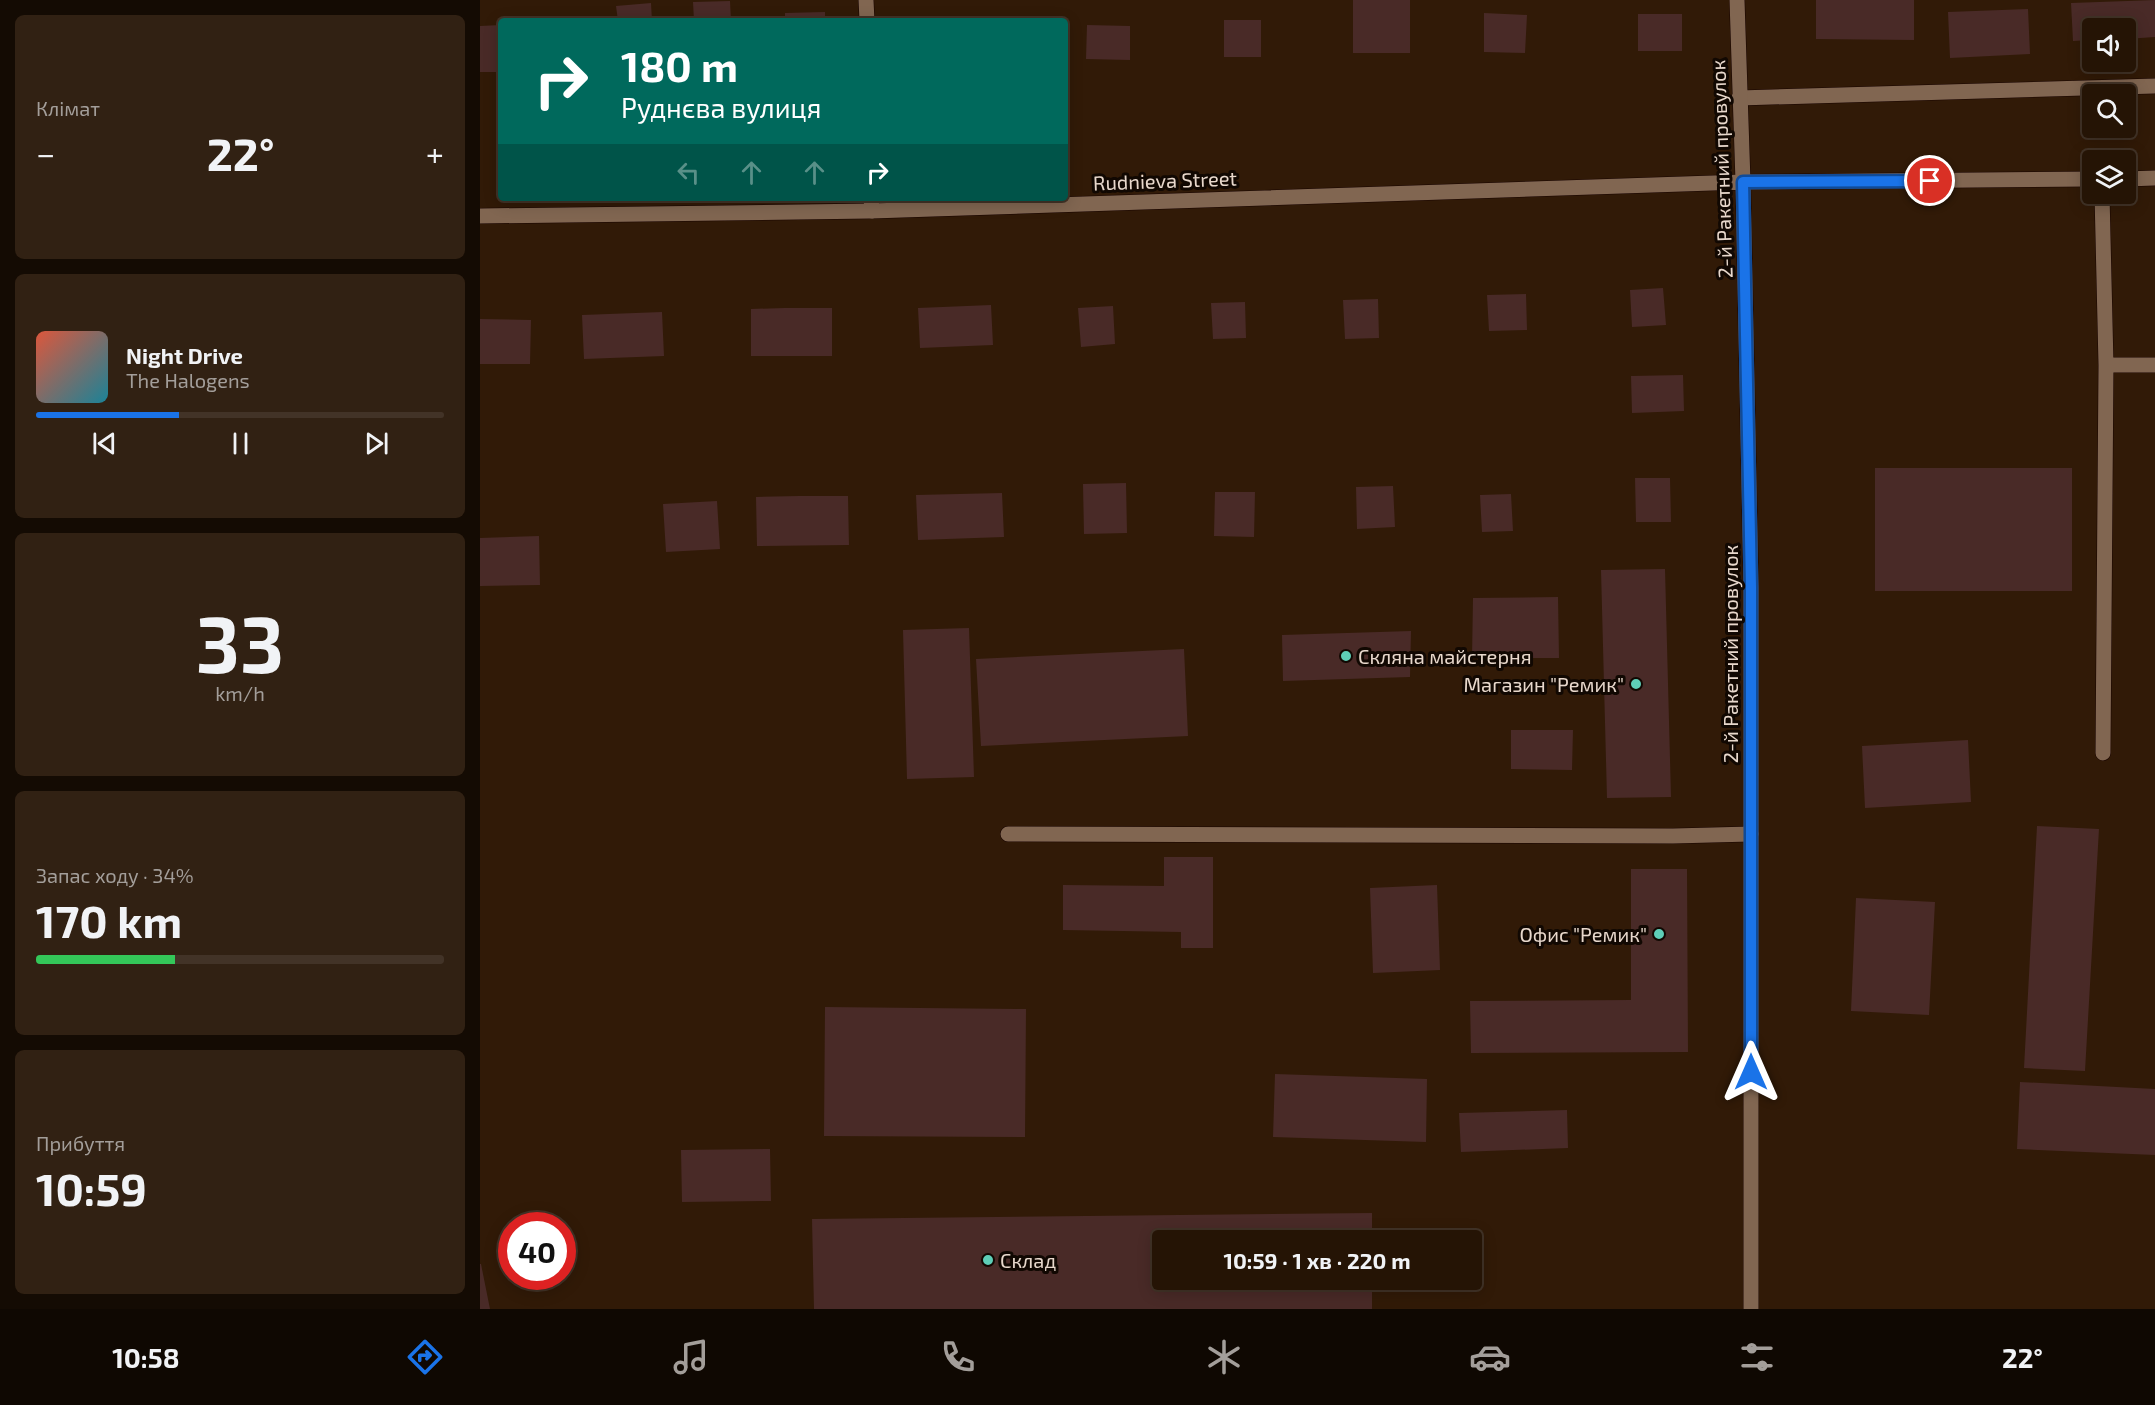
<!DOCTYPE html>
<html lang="uk">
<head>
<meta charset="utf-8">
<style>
	:root { --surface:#251405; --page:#312113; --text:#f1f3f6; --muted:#a39e9a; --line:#423327; --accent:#1a73e8 }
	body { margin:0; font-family:"Exo 2",sans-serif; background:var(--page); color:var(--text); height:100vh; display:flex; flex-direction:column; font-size:22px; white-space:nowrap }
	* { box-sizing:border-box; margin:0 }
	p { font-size:20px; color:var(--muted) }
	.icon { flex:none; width:33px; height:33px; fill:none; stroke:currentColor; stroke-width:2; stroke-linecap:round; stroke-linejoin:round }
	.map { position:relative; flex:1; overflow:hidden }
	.side { display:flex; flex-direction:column; gap:15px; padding:15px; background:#140b03; width:480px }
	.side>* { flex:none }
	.guide { position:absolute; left:18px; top:18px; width:570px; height:183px; border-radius:6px; box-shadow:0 3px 15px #0003,0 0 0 2px var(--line); background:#00695c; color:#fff; overflow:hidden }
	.controls { position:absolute; left:1602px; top:18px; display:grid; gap:12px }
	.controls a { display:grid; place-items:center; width:54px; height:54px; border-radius:6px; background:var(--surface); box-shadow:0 3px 15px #0003,0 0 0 2px var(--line); font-size:30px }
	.speed { position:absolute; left:18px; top:1212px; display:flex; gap:12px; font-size:30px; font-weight:700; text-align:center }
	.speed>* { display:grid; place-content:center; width:78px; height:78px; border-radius:50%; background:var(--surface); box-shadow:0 3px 15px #0003,0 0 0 2px var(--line); line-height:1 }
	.speed .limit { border:9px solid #d22; background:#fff; color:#111 }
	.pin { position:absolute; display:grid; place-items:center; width:51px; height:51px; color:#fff; margin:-26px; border:3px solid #fff; border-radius:50%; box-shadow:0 2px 6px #0007 }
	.me { position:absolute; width:66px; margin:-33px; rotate:0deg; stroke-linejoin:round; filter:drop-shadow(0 0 4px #0008) }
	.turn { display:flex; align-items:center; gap:21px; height:126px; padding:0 24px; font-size:27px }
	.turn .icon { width:78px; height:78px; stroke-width:2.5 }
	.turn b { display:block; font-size:42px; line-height:51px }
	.lanes { display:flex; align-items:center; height:57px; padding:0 24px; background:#0003; justify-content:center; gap:30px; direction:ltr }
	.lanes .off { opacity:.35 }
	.big { font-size:45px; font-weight:700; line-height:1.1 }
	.side .card { flex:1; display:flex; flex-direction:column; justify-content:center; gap:9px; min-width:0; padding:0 21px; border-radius:9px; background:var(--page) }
	.side .dial { align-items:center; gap:0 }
	.dial b { font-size:78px; line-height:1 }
	.song { display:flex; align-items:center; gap:18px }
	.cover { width:72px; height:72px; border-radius:9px; background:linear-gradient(135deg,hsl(10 70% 55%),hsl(190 70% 35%)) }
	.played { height:6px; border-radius:3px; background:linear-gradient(90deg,var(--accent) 35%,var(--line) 35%) }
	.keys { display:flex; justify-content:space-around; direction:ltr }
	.heat { display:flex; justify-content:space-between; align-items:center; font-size:33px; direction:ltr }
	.charge { height:9px; border-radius:4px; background:linear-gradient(90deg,#34c759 34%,var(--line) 0) }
	.trip { position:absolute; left:672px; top:1230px; width:330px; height:60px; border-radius:6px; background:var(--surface); box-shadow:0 3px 15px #0003,0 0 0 2px var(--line); font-weight:700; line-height:60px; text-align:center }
	.tabs { display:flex; height:96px; justify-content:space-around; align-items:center; background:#0f0802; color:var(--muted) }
	.tabs .icon { width:42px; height:42px }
	.tabs .on { color:var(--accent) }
	.tabs b { font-size:27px; color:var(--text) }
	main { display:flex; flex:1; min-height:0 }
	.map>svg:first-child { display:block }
	.building { fill:#492a27 }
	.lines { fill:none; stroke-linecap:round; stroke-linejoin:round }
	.service-casing { stroke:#180400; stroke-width:16 }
	.minor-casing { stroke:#180400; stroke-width:16 }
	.tertiary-casing { stroke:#180400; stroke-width:16 }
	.service { stroke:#816651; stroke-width:15 }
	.minor { stroke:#816651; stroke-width:15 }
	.tertiary { stroke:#816651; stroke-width:15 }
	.route-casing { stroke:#114b97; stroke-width:15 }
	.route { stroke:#1a73e8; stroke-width:10 }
	.poi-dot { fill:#5eceb7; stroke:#110802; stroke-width:2 }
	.labels { text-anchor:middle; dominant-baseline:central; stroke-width:6; stroke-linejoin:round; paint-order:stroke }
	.street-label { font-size:20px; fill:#e8d8cc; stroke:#110802 }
	.poi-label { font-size:20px; fill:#e8d8cc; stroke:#110802; text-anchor:start }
</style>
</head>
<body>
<main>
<section class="side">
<div class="card"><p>Клімат</p>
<div class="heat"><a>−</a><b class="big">22°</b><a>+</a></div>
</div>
<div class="card">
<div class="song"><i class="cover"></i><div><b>Night Drive</b><p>The Halogens</p></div></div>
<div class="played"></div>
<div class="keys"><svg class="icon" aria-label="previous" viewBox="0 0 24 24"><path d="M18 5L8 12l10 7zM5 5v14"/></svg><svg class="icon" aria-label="pause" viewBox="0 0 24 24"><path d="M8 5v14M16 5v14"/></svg><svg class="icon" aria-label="next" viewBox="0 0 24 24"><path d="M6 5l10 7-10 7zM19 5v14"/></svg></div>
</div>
<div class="card dial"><b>33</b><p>km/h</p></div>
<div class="card"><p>Запас ходу · 34%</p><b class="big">170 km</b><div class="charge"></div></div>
<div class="card"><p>Прибуття</p><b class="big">10:59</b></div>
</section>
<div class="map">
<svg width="1675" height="1309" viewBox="0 0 1675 1309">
	<rect width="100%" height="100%" fill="#311a07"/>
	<path class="building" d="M 873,0 L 930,0 L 930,53 L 873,53 Z
		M 1336,0 L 1434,0 L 1434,40 L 1336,39 Z
		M 1675,0 L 1675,37 L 1646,39 L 1646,28 L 1612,28 L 1612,40 L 1593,41 L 1591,3 Z
		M 250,1 L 251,21 L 214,21 L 213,2 Z
		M 171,3 L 172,21 L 138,21 L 136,6 Z
		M 1548,9 L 1550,54 L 1470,58 L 1468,12 Z
		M 345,12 L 345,21 L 305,21 L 305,13 Z
		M 1004,13 L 1047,15 L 1045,53 L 1004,52 Z
		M 1158,14 L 1202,14 L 1202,51 L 1158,51 Z
		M 744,20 L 781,20 L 781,57 L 744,57 Z
		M 21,25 L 21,72 L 0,72 L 0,26 Z
		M 607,25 L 650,26 L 650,60 L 606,59 Z
		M 1183,288 L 1186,325 L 1152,327 L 1150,290 Z
		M 1046,294 L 1047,330 L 1009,331 L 1007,295 Z
		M 898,299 L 899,338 L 865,339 L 863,300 Z
		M 765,302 L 766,338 L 733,339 L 731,303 Z
		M 511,305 L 513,345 L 440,348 L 438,308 Z
		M 633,306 L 635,344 L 601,347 L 598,308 Z
		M 305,308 L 352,308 L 352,356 L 271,356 L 271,309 Z
		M 182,312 L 184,356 L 104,359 L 102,315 Z
		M 0,319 L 51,320 L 50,364 L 0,364 Z
		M 1203,375 L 1204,411 L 1152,413 L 1151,376 Z
		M 1395,468 L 1592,468 L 1592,591 L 1395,591 Z
		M 1155,478 L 1190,478 L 1191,522 L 1156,522 Z
		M 646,483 L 647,533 L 604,534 L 603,484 Z
		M 913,486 L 915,527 L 877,529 L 876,487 Z
		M 735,492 L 775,492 L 774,537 L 734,536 Z
		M 522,493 L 524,537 L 438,540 L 436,495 Z
		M 1031,494 L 1033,531 L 1002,532 L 1000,495 Z
		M 320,496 L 368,496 L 369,545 L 277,546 L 276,497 Z
		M 237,501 L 240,549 L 186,552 L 183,504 Z
		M 59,536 L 60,585 L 0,586 L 0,538 Z
		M 1185,569 L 1191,797 L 1127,798 L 1121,570 Z
		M 1078,597 L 1079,658 L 992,658 L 993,598 Z
		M 489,628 L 494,777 L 427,779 L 423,630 Z
		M 931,631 L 930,677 L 803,681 L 802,635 Z
		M 704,649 L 708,736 L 501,746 L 496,659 Z
		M 1031,730 L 1093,730 L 1092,770 L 1031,769 Z
		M 1488,740 L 1491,802 L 1385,808 L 1382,746 Z
		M 1557,826 L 1619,829 L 1605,1071 L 1544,1068 Z
		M 684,857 L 733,857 L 733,948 L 701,948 L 701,932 L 583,930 L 583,885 L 684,886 Z
		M 1151,869 L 1207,869 L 1208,1052 L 991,1053 L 990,1001 L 1151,1000 Z
		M 957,885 L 960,970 L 893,973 L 890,888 Z
		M 1376,898 L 1455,902 L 1449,1015 L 1371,1011 Z
		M 345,1007 L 546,1009 L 545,1137 L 344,1136 Z
		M 795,1074 L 947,1079 L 946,1142 L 793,1137 Z
		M 1540,1082 L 1675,1089 L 1675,1155 L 1537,1149 Z
		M 1087,1110 L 1088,1148 L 981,1152 L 979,1113 Z
		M 290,1149 L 291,1201 L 202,1202 L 201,1150 Z
		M 892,1213 L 892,1240 L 682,1240 L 682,1280 L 892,1280 L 892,1309 L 334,1309 L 332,1219 Z
		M 0,1264 L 1,1264 L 10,1309 L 0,1309 Z"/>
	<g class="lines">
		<defs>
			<path id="service" d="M 1259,98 L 1675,86
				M 1622,194 L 1626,365
				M 1623,753 L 1626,365 L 1675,365
				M 528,834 L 1193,836 L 1271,834"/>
			<path id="minor" d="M 386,0 L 387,21
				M 391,198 L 392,211"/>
			<path id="tertiary" d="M 1257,0 L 1263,182 L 1271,587 L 1271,1309
				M 1646,179 L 1675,178
				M 0,216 L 392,211 L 1263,182 L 1612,179"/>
		</defs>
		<use href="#service" class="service-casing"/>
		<use href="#minor" class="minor-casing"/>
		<use href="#tertiary" class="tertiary-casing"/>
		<use href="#service" class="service"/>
		<use href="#minor" class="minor"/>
		<use href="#tertiary" class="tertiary"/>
	</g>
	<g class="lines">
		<defs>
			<path id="route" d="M 1271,1072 L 1271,587 L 1263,182 L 1450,181"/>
		</defs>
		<use href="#route" class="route-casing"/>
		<use href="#route" class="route"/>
	</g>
	<g class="poi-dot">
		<circle cx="866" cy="656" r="6"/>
		<circle cx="1156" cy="684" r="6"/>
		<circle cx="1179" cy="934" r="6"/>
		<circle cx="508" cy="1260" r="6"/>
	</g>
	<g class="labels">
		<g class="street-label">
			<text transform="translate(1241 169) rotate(-92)">2-й Ракетний провулок</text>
			<text transform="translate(685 180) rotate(-2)">Rudnieva Street</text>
			<text transform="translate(1250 654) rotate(-90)">2-й Ракетний провулок</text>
		</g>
		<g class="poi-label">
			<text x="878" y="656">Скляна майстерня</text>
			<text x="1144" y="684" text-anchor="end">Магазин "Ремик"</text>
			<text x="1167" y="934" text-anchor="end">Офис "Ремик"</text>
			<text x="520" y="1260">Склад</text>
		</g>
	</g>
</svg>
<div class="controls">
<a><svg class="icon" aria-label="sound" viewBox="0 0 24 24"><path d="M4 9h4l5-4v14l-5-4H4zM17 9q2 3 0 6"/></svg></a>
<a><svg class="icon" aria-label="search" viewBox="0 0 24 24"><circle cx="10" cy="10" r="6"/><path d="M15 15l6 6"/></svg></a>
<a><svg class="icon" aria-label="layers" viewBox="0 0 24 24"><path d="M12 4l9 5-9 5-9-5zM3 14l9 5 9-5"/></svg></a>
</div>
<div class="speed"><div class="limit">40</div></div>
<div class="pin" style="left:1450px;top:181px;background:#d93025"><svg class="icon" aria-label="arrive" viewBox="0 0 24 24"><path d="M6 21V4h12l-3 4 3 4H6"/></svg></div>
<svg class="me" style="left:1271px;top:1072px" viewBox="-20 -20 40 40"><path d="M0-17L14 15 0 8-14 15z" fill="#1a73e8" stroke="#fff" stroke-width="4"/></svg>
<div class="trip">10:59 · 1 хв · 220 m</div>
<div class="guide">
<div class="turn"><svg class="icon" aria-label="right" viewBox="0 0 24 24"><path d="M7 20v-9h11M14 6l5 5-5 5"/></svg><div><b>180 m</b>Руднєва вулиця</div></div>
<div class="lanes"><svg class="icon off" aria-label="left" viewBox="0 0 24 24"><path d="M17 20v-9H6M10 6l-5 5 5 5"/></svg><svg class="icon off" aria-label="ahead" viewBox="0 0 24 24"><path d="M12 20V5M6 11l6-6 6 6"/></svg><svg class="icon off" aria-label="ahead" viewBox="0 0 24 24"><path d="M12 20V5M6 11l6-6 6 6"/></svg><svg class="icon" aria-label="right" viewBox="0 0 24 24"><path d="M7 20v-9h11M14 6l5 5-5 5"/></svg></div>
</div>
</div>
</main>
<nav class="tabs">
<b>10:58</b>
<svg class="icon on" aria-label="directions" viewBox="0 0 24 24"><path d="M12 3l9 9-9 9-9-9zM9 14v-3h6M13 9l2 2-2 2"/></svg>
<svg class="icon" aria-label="music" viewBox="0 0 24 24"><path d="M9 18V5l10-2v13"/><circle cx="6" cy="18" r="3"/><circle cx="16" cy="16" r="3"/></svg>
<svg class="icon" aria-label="phone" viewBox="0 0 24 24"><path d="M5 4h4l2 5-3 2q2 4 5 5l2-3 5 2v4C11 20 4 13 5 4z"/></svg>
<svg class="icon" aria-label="climate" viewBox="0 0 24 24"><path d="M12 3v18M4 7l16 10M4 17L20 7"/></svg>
<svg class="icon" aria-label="car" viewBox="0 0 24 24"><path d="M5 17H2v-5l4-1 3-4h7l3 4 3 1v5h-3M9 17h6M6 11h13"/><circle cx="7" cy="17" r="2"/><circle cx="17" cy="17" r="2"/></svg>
<svg class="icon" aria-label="filters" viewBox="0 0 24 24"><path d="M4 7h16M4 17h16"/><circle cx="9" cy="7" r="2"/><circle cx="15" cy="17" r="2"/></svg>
<b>22°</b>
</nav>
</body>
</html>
